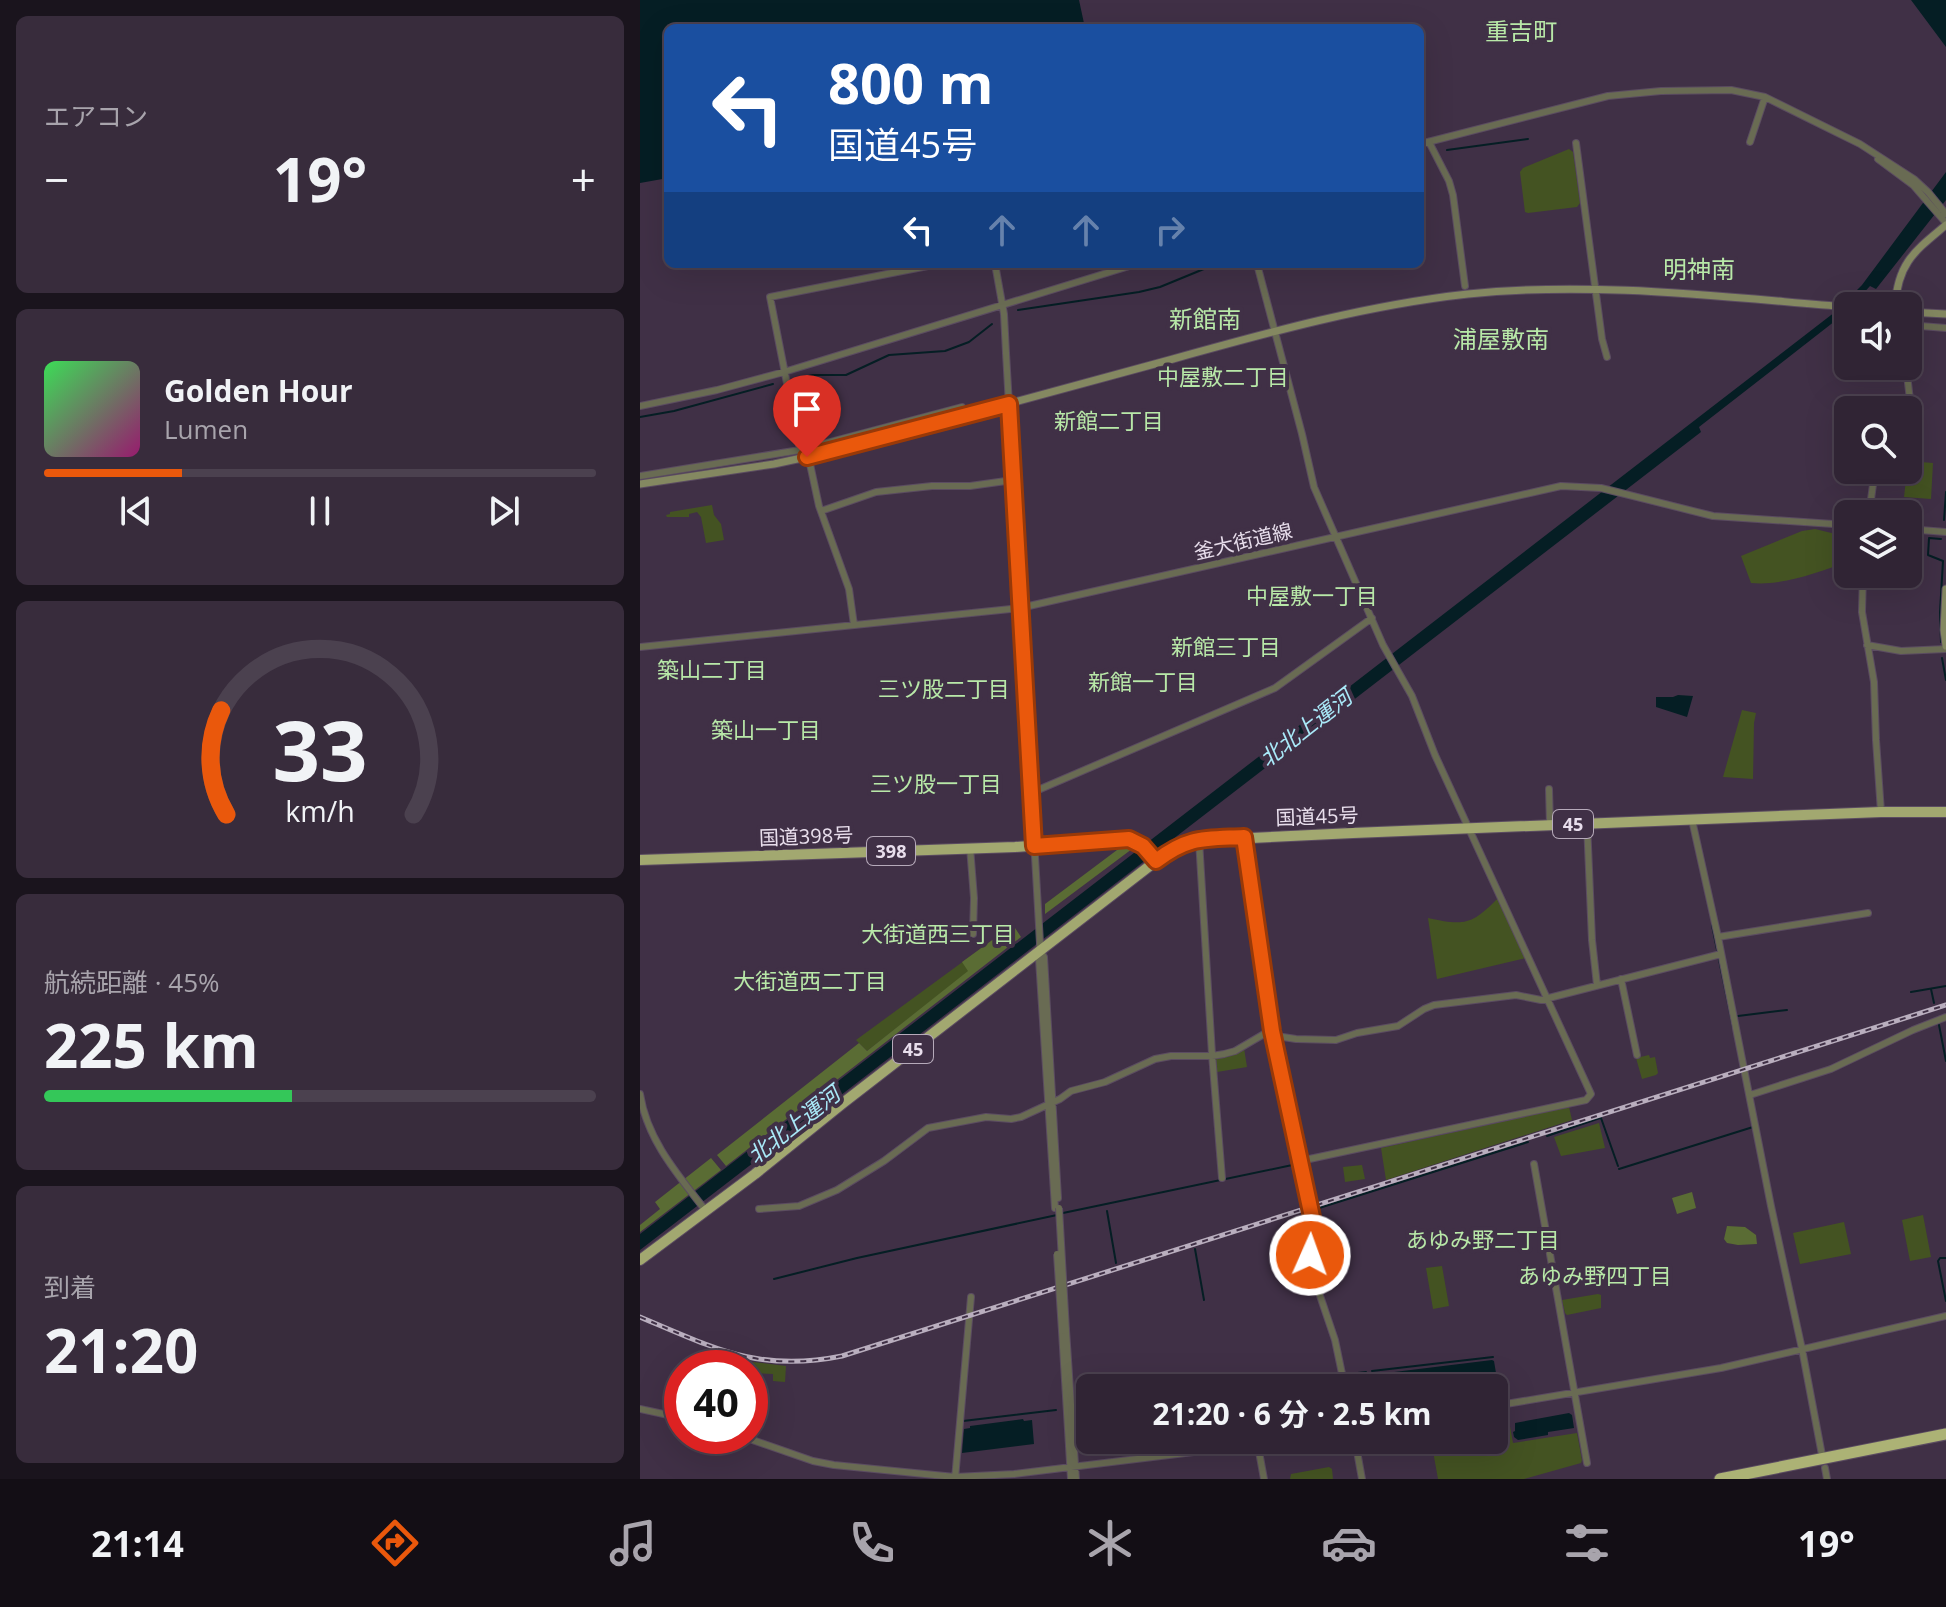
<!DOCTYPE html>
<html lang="ja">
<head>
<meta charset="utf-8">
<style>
	:root { --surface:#302434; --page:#382c3c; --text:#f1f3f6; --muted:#a8a4ac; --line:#4b414f; --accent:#ea580c }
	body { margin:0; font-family:"Open Sans","Noto Sans JP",sans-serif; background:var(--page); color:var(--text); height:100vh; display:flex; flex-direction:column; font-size:30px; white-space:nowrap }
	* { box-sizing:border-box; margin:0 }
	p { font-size:26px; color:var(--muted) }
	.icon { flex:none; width:44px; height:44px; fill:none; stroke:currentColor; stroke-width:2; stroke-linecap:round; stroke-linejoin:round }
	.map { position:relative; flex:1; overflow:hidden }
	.drawer { display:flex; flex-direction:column; gap:16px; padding:16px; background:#1a141d; width:640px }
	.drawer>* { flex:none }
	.hud { position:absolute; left:24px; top:24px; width:760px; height:244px; border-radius:12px; box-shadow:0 8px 32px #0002,0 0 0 2px var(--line); background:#1a4fa0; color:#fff; overflow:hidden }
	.buttons { position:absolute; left:1194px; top:292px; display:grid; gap:16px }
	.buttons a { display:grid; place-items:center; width:88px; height:88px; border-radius:12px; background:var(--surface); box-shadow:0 8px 32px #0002,0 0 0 2px var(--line); font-size:40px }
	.speed { position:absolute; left:24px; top:1350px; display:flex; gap:16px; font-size:40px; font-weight:700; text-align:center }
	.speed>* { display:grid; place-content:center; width:104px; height:104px; border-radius:50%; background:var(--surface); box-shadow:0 8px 32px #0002,0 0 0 2px var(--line); line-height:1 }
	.speed .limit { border:12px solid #d22; background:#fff; color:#111 }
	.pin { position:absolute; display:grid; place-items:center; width:68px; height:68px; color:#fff; margin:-82px -34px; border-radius:50% 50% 50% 0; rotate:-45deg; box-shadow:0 0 8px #0007 }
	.pin .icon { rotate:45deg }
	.me { position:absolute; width:88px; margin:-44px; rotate:2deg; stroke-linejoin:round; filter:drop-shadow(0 0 6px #0008) }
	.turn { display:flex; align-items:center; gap:28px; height:168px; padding:0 32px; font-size:36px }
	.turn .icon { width:104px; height:104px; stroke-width:2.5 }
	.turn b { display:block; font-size:56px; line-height:68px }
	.lanes { display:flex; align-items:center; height:76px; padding:0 32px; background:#0003; justify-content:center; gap:40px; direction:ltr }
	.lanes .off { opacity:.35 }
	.big { font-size:60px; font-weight:700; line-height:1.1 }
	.drawer .tile { flex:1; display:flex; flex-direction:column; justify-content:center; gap:12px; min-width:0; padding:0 28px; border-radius:12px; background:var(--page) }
	.drawer .dial { align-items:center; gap:0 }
	.dial svg { height:208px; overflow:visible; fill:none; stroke:var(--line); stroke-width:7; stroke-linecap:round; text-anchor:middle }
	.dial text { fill:var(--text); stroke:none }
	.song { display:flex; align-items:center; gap:24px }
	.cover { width:96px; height:96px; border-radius:12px; background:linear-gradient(135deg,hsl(130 70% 55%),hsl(320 70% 35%)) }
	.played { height:8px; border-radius:4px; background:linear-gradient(90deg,var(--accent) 25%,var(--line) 25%) }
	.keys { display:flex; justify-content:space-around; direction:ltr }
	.heat { display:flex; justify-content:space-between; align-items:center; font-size:44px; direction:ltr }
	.charge { height:12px; border-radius:6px; background:linear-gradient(90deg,#34c759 45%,var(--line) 0) }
	.trip { position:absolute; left:436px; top:1374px; width:432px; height:80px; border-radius:12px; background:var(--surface); box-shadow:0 8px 32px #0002,0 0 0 2px var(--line); font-weight:700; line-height:80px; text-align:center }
	.tabs { display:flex; height:128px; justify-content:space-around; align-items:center; background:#130e15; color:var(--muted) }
	.tabs .icon { width:56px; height:56px }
	.tabs .selected { color:var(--accent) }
	.tabs b { font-size:36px; color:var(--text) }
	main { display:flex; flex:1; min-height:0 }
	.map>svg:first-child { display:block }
	.green { fill:#445322 }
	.forest { fill:#5a6c34 }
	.water { fill:#051e24 }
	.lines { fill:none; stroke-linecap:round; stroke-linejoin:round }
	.stream { stroke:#051e24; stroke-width:2 }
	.tertiary-casing { stroke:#5b4c61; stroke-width:8 }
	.secondary-casing { stroke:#5b4c61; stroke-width:9 }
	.trunk-casing { stroke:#5b4c61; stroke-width:12 }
	.motorway-casing { stroke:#5b4c61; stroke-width:13 }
	.tertiary { stroke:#696b53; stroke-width:6 }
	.secondary { stroke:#848861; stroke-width:7 }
	.trunk { stroke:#a2a870; stroke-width:10 }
	.motorway { stroke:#acb275; stroke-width:11 }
	.rail-casing { stroke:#b9aebe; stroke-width:5 }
	.rail { stroke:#403046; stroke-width:2; stroke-dasharray:6; stroke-linecap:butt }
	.tertiary-bridge-casing { stroke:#5b4c61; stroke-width:8; stroke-linecap:butt }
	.tertiary-bridge { stroke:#696b53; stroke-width:6 }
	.route-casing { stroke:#983908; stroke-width:20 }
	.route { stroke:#ea580c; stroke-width:14 }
	.labels { text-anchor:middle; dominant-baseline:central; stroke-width:8; stroke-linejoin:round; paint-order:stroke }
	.shield { fill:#403046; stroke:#b6aaba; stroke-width:2 }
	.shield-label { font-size:18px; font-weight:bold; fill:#e8deec }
	.street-label { font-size:20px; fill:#e8deec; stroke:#403046 }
	.neighbourhood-label { font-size:22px; fill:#b8e8a8; stroke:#403046 }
	.water-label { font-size:22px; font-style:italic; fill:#a9e9f8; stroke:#403046 }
	.quarter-label { font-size:24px; fill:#b8e8a8; stroke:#403046 }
</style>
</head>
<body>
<main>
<section class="drawer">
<div class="tile"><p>エアコン</p>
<div class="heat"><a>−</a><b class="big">19°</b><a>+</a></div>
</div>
<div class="tile">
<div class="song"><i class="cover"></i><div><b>Golden Hour</b><p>Lumen</p></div></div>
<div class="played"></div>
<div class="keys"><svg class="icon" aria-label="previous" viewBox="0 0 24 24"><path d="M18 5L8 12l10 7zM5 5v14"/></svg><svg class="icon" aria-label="pause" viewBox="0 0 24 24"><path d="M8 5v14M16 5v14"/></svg><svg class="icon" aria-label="next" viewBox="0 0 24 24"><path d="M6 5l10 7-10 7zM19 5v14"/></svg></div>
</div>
<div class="tile dial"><svg viewBox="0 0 100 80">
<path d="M14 69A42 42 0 1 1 86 69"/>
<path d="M14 69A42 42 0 0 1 12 29" stroke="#ea580c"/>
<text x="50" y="56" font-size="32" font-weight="700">33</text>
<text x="50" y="72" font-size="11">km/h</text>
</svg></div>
<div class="tile"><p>航続距離 · 45%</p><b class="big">225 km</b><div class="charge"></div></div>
<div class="tile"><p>到着</p><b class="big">21:20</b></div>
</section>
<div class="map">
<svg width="1306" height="1479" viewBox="0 0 1306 1479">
	<rect width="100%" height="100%" fill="#403046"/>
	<path class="green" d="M 929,149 L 933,152 L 940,203 L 937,207 L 888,213 L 885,212 L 880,172 L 883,168 Z
		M 1268,461 L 1293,463 L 1291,499 L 1264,497 Z
		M 72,505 L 74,515 L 81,524 L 84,540 L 66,543 L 61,517 L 57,512 L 49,514 L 49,517 L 27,517 L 26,515 L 30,514 L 30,512 Z
		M 1175,529 L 1208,537 L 1208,562 C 1177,572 1144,586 1111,583 L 1101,556 L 1162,531 Z
		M 1102,710 L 1116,713 L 1114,723 L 1113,779 L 1083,777 Z
		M 858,898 L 886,958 L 797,979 L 788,918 C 824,926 832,925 858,898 Z
		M 373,925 L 378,933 L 227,1051 L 216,1040 Z
		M 604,1048 L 607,1067 L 577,1072 L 576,1059 L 590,1056 Z
		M 1009,1055 L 1010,1058 L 1015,1057 L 1018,1073 L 1016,1075 L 1002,1079 L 996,1058 Z
		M 929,1107 L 932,1120 L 746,1180 L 741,1148 Z
		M 959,1123 L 965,1148 L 921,1156 L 914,1137 Z
		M 722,1165 L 725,1179 L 705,1182 L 703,1167 Z
		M 1283,1215 L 1291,1257 L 1270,1261 L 1262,1220 Z
		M 1204,1222 L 1211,1254 L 1160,1264 L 1153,1233 Z
		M 802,1266 L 809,1306 L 793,1309 L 786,1268 Z
		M 958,1294 L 961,1295 L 961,1308 L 927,1315 L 925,1313 L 922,1300 Z
		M 113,1362 L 146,1366 L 145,1382 L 133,1381 L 133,1374 L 113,1373 Z
		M 869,1421 L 873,1443 L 937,1433 L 942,1460 L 941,1463 L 884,1479 L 798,1479 L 791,1440 L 854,1440 L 854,1423 Z
		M 689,1467 L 692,1469 L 693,1479 L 650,1479 L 651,1474 Z"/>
	<path class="forest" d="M 481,847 L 492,849 L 405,914 L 405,904 Z
		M 373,925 L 381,937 L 86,1166 L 77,1155 L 219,1043 L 227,1051 L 328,971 L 322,962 Z
		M 71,1158 L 81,1170 L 0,1232 L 0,1225 L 20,1209 L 15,1202 Z
		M 1052,1192 L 1056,1208 L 1037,1214 L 1032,1198 Z
		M 1087,1226 L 1105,1227 L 1116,1235 L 1117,1244 L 1098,1245 L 1087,1243 L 1084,1239 Z"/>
	<path class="water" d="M 0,0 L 439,0 L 445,28 L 28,28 L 28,178 L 0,183 Z
		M 1271,0 L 1306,0 L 1306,47 Z
		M 1306,172 L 1306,200 L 1236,289 L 1230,286 L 1212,306 L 1208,306 L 1208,310 L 1204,314 L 1059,427 L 1061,432 L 0,1250 L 0,1234 L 1195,312 L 1222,285 Z
		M 1038,695 L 1053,696 L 1047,717 L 1016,707 L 1016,697 L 1033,697 Z
		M 852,1360 L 854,1361 L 856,1373 L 855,1374 L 780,1388 L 734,1388 L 733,1382 L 738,1374 Z
		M 929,1413 L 932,1415 L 934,1428 L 908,1432 L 908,1435 L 878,1440 L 874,1437 L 873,1432 L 875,1431 L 875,1423 Z
		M 383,1419 L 384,1421 L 392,1420 L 394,1444 L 322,1453 L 324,1429 L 330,1428 L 330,1426 Z"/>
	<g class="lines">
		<path class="stream" d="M 807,150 L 888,139
			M 780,160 L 783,158
			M 378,310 L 499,292 L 520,287 L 576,264
			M 159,378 L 173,375 L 206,375 L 249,355 L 305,351 L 329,342 L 352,324
			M 0,417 L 34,411 L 133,384
			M 1304,520 L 1306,492
			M 1301,539 L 1289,538 L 1288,555 L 1303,561 L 1300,612 L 1301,642
			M 1302,658 L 1306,680
			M 1072,925 L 1093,1028
			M 1291,989 L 1294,1003
			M 1271,992 L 1306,986
			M 1098,1016 L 1147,1010
			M 1299,1025 L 1306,1061
			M 961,1118 L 978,1166
			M 907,1136 L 960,1118
			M 979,1169 L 1113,1127
			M 676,1209 L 888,1142
			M 467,1211 L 476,1263
			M 423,1213 L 657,1164
			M 555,1249 L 564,1300
			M 1306,1258 L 1300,1258 L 1298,1261 L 1306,1301
			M 134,1279 L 217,1258 L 417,1215
			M 732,1371 L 853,1357
			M 709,1374 L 726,1372
			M 597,1388 L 698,1376
			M 445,1406 L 450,1405
			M 323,1421 L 416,1410"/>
		<defs>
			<path id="tertiary" d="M 789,142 L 809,181 L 813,195 L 825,286
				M 1110,142 L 1125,97
				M 936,143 L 962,339 L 967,357
				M 780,144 L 968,96 L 1021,91 L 1091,90 L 1125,97 L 1220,144 L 1274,179 L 1288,192 L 1306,214
				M 1238,159 L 1273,185 L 1306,223
				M 355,264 L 364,314 L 366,353 L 400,943 L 399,959 L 415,1208
				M 617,264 L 662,434 L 674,487 L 743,645 L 772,696 L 795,755 L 951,1094 L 946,1100 L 660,1161
				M 1268,325 L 1306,328
				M 1266,366 L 1270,400 L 1268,423
				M 0,406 L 77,390 L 144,372 L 496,264
				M 160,450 L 130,297 L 298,264
				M 170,464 L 179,506 L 209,589 L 214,625
				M 0,476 L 160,450 L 322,407
				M 181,511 L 236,492 L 292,486 L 330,486 L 373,480
				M 1229,514 L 1235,470
				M 1268,529 L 1306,532
				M 1223,574 L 1222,612 L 1234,682 L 1236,740 L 1241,812
				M 1227,645 L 1261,651 L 1306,649
				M 0,647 L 380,608 L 921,486 L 961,488 L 1073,516 L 1208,525
				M 909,789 L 910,825
				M 391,793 L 635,688 L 732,618
				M 1052,820 L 1078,937 L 1131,1206 L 1162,1349 L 1182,1455
				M 947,823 L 952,940 L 957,985
				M 604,837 L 632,1031 L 675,1231 L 670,1255 L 672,1272 L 695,1340 L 705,1388
				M 559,840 L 572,1054 L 582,1178
				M 330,847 L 334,898 L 333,934
				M 1078,937 L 1228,913
				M 400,950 L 404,957 L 418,1198
				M 981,979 L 997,1055
				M 0,1094 C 7,1140 38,1175 66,1211
				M 1110,1095 L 1191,1069 L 1273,1030 L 1306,1017
				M 894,1164 L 947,1463
				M 119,1209 L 159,1206 L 197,1190 L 244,1161 L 288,1128 L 346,1117 L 371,1119 L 381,1117 L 420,1099 L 431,1091 L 465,1082 L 515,1059 L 531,1056 L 572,1056 L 584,1054 L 595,1051 L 624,1034 L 656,1039 L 696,1040 L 717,1033 L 758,1026 L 784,1009 L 794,1005 L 876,995 L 901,1000 L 1081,954
				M 426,1330 L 436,1479
				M 422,1331 L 431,1479
				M 854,1406 L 1081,1368 L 1306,1316
				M 0,1409 L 42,1418
				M 101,1436 L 173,1461 L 194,1465 L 315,1477 L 374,1474 L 653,1440
				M 715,1440 L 722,1479
				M 618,1446 L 624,1479
				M 1185,1468 L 1187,1479
				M 315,1479 L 331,1297"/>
			<path id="secondary" d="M 1255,306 C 1258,262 1275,251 1306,225
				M 1268,312 L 1306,314
				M 0,484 L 134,464 L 194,451 C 307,421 420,390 533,359 C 630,332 727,305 828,294 C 954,281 1082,297 1208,307
				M 1306,589 L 1304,630 L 1306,646"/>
			<path id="trunk" d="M 0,860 L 375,847 L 483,839 L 500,843 L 516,861
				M 0,1260 L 115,1174 L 203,1103 L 516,861 L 535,847 L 548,841 L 713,833 L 1241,812 L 1306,812"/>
			<path id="motorway" d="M 1080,1479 L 1306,1434"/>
		</defs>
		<use href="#tertiary" class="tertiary-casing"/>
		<use href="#secondary" class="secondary-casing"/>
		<use href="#trunk" class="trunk-casing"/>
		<use href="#motorway" class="motorway-casing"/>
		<use href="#tertiary" class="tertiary"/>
		<use href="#secondary" class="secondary"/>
		<use href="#trunk" class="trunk"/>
		<use href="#motorway" class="motorway"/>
		<defs>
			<path id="rail" d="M 0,1317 C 74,1348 119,1373 202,1356 L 1306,1005"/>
		</defs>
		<use href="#rail" class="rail-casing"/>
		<use href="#rail" class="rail"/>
		<defs>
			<path id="tertiary-bridge" d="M 419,1208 L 426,1330
				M 417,1254 L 422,1331"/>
		</defs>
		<use href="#tertiary-bridge" class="tertiary-bridge-casing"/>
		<use href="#tertiary-bridge" class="tertiary-bridge"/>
	</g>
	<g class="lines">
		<defs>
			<path id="route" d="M 167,457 L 369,404 L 394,846 L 489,839 L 503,846 L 516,861 C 549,836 564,839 604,837 L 632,1031 L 675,1231 L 670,1255"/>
		</defs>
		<use href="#route" class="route-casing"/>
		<use href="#route" class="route"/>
	</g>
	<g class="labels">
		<g class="shield">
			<rect x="913" y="810" width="40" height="28" rx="6"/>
			<rect x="227" y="837" width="48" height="28" rx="6"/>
			<rect x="253" y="1035" width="40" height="28" rx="6"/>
		</g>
		<g class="shield-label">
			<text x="933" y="824">45</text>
			<text x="251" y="851">398</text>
			<text x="273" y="1049">45</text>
		</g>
		<g class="street-label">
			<text transform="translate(603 541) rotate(-13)">釜大街道線</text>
			<text transform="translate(677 816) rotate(-2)">国道45号</text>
			<text transform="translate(166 836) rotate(-2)">国道398号</text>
		</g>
		<g class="neighbourhood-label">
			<text x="583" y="376">中屋敷二丁目</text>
			<text x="469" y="420">新館二丁目</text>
			<text x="672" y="595">中屋敷一丁目</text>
			<text x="586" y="646">新館三丁目</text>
			<text x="72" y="669">築山二丁目</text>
			<text x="503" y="681">新館一丁目</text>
			<text x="304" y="688">三ツ股二丁目</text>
			<text x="126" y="729">築山一丁目</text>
			<text x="296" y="783">三ツ股一丁目</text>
			<text x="298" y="933">大街道西三丁目</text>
			<text x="170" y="980">大街道西二丁目</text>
			<text x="843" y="1239">あゆみ野二丁目</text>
			<text x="955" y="1275">あゆみ野四丁目</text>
		</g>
		<g class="water-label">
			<text transform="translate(665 727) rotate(-38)">北北上運河</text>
			<text transform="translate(153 1124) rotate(-38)">北北上運河</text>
		</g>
		<g class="quarter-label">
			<text x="881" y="30">重吉町</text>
			<text x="1059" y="268">明神南</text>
			<text x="565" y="318">新館南</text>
			<text x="861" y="338">浦屋敷南</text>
		</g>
	</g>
</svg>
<div class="buttons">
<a><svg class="icon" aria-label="sound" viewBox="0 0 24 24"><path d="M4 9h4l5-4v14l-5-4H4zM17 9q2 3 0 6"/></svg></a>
<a><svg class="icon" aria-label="search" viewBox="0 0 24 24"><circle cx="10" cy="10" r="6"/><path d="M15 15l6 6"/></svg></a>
<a><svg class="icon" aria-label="layers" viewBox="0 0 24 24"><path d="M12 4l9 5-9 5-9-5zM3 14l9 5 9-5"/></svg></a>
</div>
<div class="speed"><div class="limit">40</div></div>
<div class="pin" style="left:167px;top:457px;background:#d93025"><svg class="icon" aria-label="arrive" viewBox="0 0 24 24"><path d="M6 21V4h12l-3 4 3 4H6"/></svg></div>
<svg class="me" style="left:670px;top:1255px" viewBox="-20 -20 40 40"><circle r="17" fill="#ea580c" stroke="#fff" stroke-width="3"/><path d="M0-11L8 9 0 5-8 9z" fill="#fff"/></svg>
<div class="trip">21:20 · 6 分 · 2.5 km</div>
<div class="hud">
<div class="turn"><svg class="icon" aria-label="left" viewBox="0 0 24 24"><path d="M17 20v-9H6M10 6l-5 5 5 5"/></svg><div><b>800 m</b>国道45号</div></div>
<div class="lanes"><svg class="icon" aria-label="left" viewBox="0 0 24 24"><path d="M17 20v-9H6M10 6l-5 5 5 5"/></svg><svg class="icon off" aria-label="ahead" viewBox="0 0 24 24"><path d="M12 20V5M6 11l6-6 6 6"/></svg><svg class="icon off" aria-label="ahead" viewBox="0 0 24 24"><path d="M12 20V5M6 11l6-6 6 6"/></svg><svg class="icon off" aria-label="right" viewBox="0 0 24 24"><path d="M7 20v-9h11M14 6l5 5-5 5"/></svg></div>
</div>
</div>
</main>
<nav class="tabs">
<b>21:14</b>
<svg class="icon selected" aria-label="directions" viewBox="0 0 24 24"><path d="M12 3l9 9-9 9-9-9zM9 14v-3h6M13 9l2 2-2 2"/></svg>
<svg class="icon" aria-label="music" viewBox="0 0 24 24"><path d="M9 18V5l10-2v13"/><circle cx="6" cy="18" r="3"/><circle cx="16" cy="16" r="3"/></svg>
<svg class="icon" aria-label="phone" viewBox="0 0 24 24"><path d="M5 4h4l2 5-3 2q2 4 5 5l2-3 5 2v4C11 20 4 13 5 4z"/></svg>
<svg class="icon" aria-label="climate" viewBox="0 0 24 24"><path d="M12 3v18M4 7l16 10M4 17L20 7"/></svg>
<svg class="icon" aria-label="car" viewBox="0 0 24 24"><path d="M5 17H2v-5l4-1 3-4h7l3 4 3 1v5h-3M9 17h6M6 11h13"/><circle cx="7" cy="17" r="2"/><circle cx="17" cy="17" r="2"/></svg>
<svg class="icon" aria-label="filters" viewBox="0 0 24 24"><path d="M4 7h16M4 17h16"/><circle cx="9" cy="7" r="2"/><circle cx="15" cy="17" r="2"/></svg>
<b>19°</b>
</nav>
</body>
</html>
